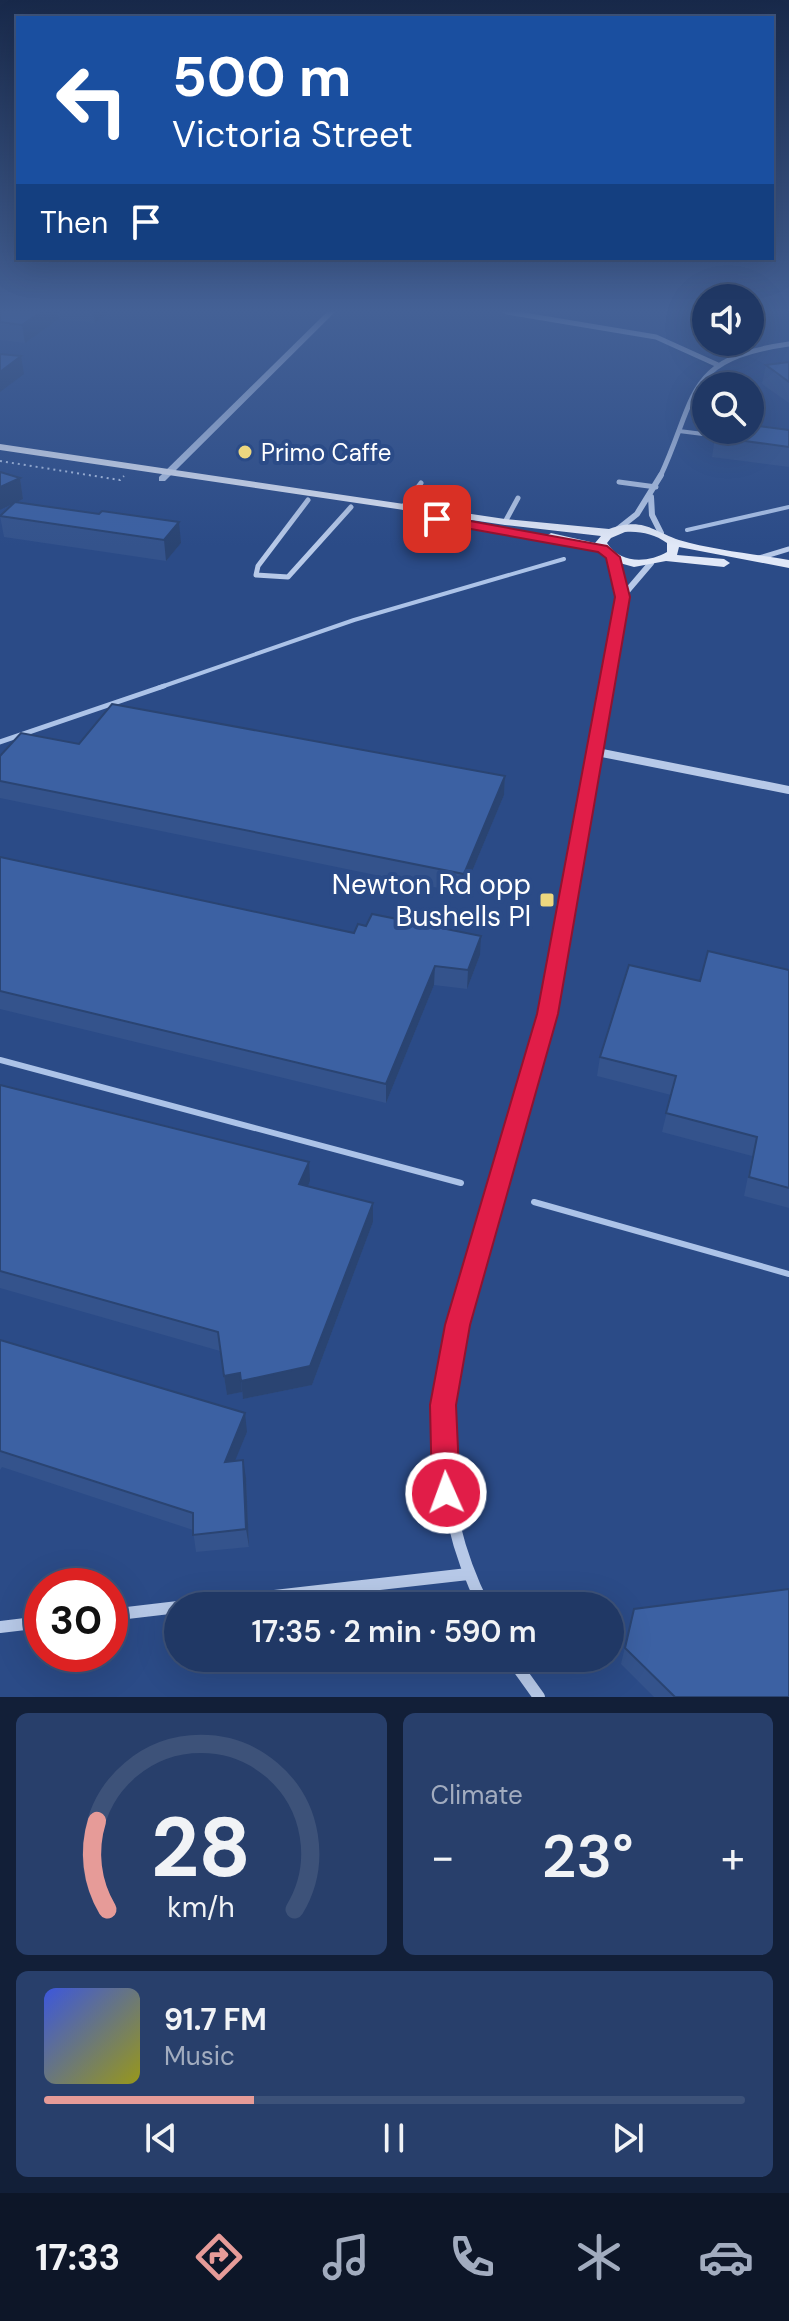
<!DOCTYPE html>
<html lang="en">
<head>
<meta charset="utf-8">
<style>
	:root { --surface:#203865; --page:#283f6b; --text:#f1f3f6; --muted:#a2acbf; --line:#3d5279; --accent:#e69b98 }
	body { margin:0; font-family:"DM Sans",sans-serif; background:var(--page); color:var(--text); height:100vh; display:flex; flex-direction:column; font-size:30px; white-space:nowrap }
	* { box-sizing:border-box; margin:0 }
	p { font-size:26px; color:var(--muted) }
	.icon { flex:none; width:44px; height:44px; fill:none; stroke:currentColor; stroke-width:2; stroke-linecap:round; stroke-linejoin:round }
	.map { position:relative; height:1697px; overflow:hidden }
	.sheet { display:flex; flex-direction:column; gap:16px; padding:16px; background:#121f38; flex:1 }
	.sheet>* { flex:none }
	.top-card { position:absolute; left:16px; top:16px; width:758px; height:244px; border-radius:0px; box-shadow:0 8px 32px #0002,0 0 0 2px var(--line); background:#1a4fa0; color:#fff; overflow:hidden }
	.controls { position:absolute; left:692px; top:284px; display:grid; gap:16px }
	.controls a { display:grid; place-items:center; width:72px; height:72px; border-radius:50%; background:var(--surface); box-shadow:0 8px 32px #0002,0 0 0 2px var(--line); font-size:40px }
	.speed { position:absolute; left:24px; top:1568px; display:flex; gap:16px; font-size:40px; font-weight:700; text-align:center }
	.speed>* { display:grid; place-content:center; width:104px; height:104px; border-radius:50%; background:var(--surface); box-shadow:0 8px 32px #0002,0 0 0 2px var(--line); line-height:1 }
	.speed .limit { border:12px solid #d22; background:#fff; color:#111 }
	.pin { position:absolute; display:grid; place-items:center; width:68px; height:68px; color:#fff; margin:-34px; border-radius:16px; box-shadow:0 4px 12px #0006 }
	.me { position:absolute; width:88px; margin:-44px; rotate:358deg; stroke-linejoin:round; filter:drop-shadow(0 0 6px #0008) }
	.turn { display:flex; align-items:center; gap:28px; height:168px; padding:0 24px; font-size:36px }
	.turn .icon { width:104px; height:104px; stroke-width:2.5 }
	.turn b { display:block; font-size:56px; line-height:68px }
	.then { display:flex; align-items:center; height:76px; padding:0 24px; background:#0003; gap:16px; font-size:30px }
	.big { font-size:60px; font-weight:600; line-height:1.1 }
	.sheet .widget { flex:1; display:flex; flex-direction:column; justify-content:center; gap:12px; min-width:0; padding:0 28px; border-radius:12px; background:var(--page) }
	.sheet .dial { align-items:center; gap:0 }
	.dial svg { height:208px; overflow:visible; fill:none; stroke:var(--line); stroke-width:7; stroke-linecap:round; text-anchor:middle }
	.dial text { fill:var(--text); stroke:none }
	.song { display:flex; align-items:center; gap:24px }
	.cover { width:96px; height:96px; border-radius:12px; background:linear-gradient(135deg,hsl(230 70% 55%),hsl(60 70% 35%)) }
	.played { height:8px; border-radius:4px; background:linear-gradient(90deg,var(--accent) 30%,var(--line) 30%) }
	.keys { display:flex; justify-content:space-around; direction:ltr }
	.heat { display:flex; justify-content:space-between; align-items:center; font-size:44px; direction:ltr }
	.sheet .tiles { flex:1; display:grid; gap:16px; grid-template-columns:1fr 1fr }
	.widget:last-child { grid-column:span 2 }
	.trip { position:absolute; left:164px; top:1592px; width:460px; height:80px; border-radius:40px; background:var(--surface); box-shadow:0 8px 32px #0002,0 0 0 2px var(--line); font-weight:600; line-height:80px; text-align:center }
	.menu { display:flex; height:128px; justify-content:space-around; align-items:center; background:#0d1628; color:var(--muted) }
	.menu .icon { width:56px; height:56px }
	.menu .on { color:var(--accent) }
	.menu b { font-size:36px; color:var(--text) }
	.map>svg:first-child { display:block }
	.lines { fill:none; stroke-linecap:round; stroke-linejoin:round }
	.stream-far2 { stroke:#acc3e8; stroke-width:4 }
	.stream-far1 { stroke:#acc3e8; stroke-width:5 }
	.stream { stroke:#acc3e8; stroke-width:6 }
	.path { stroke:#b7c9e8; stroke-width:2; stroke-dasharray:2 4; stroke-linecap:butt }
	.service-far1 { stroke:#b7c9e8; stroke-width:4 }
	.service { stroke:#b7c9e8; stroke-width:5 }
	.minor-far4 { stroke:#b7c9e8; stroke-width:5 }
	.minor-far3 { stroke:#b7c9e8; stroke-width:6 }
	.minor-far2 { stroke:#b7c9e8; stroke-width:8 }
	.minor-far1 { stroke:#b7c9e8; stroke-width:10 }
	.minor { stroke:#b7c9e8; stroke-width:12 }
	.tertiary { fill:#b7c9e8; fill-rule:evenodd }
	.secondary { fill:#e1e8f7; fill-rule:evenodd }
	.wall { fill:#34538c }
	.shaded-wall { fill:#2a4472 }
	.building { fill:#3c61a3; stroke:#2a4472; stroke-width:2 }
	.route { fill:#e11d48; stroke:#92132f; stroke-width:2 }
	.poi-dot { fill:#edd77f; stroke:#2b4b87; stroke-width:3 }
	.labels { text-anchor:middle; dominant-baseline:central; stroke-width:8; stroke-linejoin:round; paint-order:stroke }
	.far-poi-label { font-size:24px; fill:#fff; stroke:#2b4b87; text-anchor:start }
	.poi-label { font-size:28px; fill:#fff; stroke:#2b4b87; text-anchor:end }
</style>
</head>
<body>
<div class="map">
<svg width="789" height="1697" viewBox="0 0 789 1697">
	<rect width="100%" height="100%" fill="#2b4b87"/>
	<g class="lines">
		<path class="stream-far2" d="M 687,530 L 789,507
			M 158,688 L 354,620 L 564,559"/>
		<path class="stream-far1" d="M 0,742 L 164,686"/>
		<path class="stream" d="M 0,1060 L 461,1183
			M 534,1202 L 789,1274"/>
		<path class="path" d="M 0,461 L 120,480 L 124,476"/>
		<path class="service-far1" d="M 499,309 L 507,312
			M 786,309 L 789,311
			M 679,431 L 719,436"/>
		<path class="service" d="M 619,482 L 656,487
			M 308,500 L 258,566 L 256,575 L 288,577 L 351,507
			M 403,507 L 421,483
			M 505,522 L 518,498
			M 759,558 L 789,549"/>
		<path class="minor-far4" d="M 507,312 L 656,337 L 718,365
			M 660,477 C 698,396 683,359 789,344"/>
		<path class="minor-far3" d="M 651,497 L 652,515 L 661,533
			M 618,529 L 637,514 L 661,475
			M 622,597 L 651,563
			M 606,688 L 622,597 L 613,557"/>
		<path class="minor-far2" d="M 597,752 L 789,790
			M 559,951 L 606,686"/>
		<path class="minor-far1" d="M 469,1282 L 548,1014 L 559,949"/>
		<path class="minor" d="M 470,1280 C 437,1393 430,1499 484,1606
			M 185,1606 L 468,1574
			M 110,1615 L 178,1607
			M 0,1627 L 42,1622
			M 511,1658 L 539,1697"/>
		<path class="tertiary" d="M 330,309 L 338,309 L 165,481 L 159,481 L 159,477 Z"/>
		<path class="secondary" d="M 0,444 L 505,519 L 609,529 C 643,517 651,530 679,540 C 713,550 754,554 789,560 L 789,568 L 679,547 L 677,555 L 724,559 L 730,563 L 724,567 L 666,561 L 634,567 L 609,560 L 600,551 L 547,540 L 545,537 L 551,533 L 595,543 L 601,536 L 505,525 L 0,450 ZM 625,532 C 641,531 654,534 667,543 L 667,552 C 648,563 620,564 607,543 L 611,538 Z"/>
	</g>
	<path class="wall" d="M 0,309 L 113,309 L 95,323 L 59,319 L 25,343 L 0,340 Z
		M 789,362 L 789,403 L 762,384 L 766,365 Z
		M 789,430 L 789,467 L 712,457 L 715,437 Z
		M 0,472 L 20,478 L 23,499 L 16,502 L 181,543 L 166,561 L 4,537 L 0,516 L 13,504 L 0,510 Z
		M 79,744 L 505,776 L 504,795 L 463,893 L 0,798 L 0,756 Z
		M 0,857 L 354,933 L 480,955 L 467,989 L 434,985 L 386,1103 L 0,1009 Z
		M 789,970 L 789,1208 L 744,1196 L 752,1156 L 662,1132 L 671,1095 L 597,1076 L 600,1057 L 700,981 Z
		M 0,1085 L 310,1181 L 308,1186 L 373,1222 L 312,1385 L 243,1399 L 242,1392 L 227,1395 L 220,1351 L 0,1288 Z
		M 0,1340 L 247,1432 L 235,1460 L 246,1478 L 249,1547 L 196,1552 L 193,1530 L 2,1467 L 0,1470 Z
		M 634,1609 L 789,1697 L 654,1697 L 621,1664 Z"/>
	<path class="shaded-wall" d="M 45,309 L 57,309 L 59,319 L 25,343 L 22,325 Z
		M 93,309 L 113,309 L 95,323 Z
		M 21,356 L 24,374 L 0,392 L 0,372 Z
		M 20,478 L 23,499 L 0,510 L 0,487 Z
		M 179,522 L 181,543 L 166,561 L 164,540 Z
		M 505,776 L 504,795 L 463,893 L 464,874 Z
		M 481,936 L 480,955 L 467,989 L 468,970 Z
		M 435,966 L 434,985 L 386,1103 L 386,1084 Z
		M 309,1162 L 310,1181 L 301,1203 L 299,1184 Z
		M 373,1203 L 373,1222 L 312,1385 L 243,1399 L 241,1381 Z
		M 240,1373 L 242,1392 L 227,1395 L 224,1376 Z
		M 245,1413 L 247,1432 L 227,1480 L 225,1462 Z
		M 243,1460 L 246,1478 L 249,1547 L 246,1529 Z"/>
	<path class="building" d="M 0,309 L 45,309 L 22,325 L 0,322 Z
		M 0,354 L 21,356 L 0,372 Z
		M 789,362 L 789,382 L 766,365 Z
		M 750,425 L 789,430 L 789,447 L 715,437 L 717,430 L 750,430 Z
		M 0,472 L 20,478 L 0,487 Z
		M 15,502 L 99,514 L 102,511 L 179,522 L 164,540 L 0,516 Z
		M 112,704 L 505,776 L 464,874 L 0,781 L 0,756 L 21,733 L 79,744 Z
		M 0,857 L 354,933 L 358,924 L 366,926 L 372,914 L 481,936 L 468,970 L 435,966 L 386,1084 L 0,991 Z
		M 708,951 L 789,970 L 789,1188 L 749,1177 L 757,1137 L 666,1113 L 676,1076 L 600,1057 L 629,965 L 700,981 Z
		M 0,1085 L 309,1162 L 299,1184 L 373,1203 L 310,1366 L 241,1381 L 240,1373 L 224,1376 L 218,1332 L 0,1271 Z
		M 0,1340 L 245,1413 L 225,1462 L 243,1460 L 246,1529 L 193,1535 L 193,1513 L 0,1451 Z
		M 789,1589 L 789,1697 L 675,1697 L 625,1648 L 634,1609 Z"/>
	<linearGradient id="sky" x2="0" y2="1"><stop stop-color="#18294a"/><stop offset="0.57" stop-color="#446196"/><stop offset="1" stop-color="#446196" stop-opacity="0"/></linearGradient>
	<rect width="789" height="546" fill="url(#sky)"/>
	<path class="route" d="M 437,515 L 607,546 L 620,557 L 630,597 L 558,1014 L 470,1325 L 456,1405 L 460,1493 L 456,1503 L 446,1507 L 436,1503 L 432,1493 L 430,1405 L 445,1325 L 537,1014 L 615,597 L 606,558 L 598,552 L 432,522 L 430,519 Z"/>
	<g class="poi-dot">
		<circle cx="245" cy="452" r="8"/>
		<rect x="539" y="892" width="16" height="16" rx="4"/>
	</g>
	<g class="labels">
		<g class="far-poi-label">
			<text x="261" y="452">Primo Caffe</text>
		</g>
		<g class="poi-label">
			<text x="531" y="884">Newton Rd opp<tspan x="531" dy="32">Bushells Pl</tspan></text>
		</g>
	</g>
</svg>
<div class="controls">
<a><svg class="icon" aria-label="sound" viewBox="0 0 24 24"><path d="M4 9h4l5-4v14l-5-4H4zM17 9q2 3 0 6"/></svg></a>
<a><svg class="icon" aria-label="search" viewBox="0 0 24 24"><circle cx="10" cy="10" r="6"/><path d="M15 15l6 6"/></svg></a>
</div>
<div class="speed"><div class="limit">30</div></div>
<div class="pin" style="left:437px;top:519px;background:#d93025"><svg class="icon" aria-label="arrive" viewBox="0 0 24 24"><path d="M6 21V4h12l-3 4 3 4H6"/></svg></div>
<svg class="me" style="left:446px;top:1493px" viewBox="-20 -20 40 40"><circle r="17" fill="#e11d48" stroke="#fff" stroke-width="3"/><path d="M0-11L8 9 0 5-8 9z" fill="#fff"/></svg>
<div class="trip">17:35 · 2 min · 590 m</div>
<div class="top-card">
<div class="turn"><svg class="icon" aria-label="left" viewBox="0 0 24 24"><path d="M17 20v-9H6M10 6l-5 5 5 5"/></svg><div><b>500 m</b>Victoria Street</div></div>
<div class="then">Then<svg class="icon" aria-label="arrive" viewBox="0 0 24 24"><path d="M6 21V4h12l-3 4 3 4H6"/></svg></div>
</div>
</div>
<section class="sheet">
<div class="tiles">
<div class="widget dial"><svg viewBox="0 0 100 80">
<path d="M14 69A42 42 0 1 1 86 69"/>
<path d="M14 69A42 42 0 0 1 10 35" stroke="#e69b98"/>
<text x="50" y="56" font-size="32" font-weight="700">28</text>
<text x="50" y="72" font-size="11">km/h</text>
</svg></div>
<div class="widget"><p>Climate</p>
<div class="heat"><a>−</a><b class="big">23°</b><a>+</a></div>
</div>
<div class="widget">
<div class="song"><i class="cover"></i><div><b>91.7 FM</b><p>Music</p></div></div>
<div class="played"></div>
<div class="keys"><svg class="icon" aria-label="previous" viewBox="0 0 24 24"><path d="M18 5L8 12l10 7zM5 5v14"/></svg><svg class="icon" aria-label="pause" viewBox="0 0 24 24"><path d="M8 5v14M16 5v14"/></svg><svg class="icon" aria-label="next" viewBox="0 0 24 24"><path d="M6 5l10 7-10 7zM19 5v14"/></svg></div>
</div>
</div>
</section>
<nav class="menu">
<b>17:33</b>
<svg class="icon on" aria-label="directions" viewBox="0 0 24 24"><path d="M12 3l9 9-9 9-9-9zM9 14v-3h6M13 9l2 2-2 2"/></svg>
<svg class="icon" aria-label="music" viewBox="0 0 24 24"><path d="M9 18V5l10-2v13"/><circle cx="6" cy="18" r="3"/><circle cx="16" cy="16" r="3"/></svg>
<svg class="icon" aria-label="phone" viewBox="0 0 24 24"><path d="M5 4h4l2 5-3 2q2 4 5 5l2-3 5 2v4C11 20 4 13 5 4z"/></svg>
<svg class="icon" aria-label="climate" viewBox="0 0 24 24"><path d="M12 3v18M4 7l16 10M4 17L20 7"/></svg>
<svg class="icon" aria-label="car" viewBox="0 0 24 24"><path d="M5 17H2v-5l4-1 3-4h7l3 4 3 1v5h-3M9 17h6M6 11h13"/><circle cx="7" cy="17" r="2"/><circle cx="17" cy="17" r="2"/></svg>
</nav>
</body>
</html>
